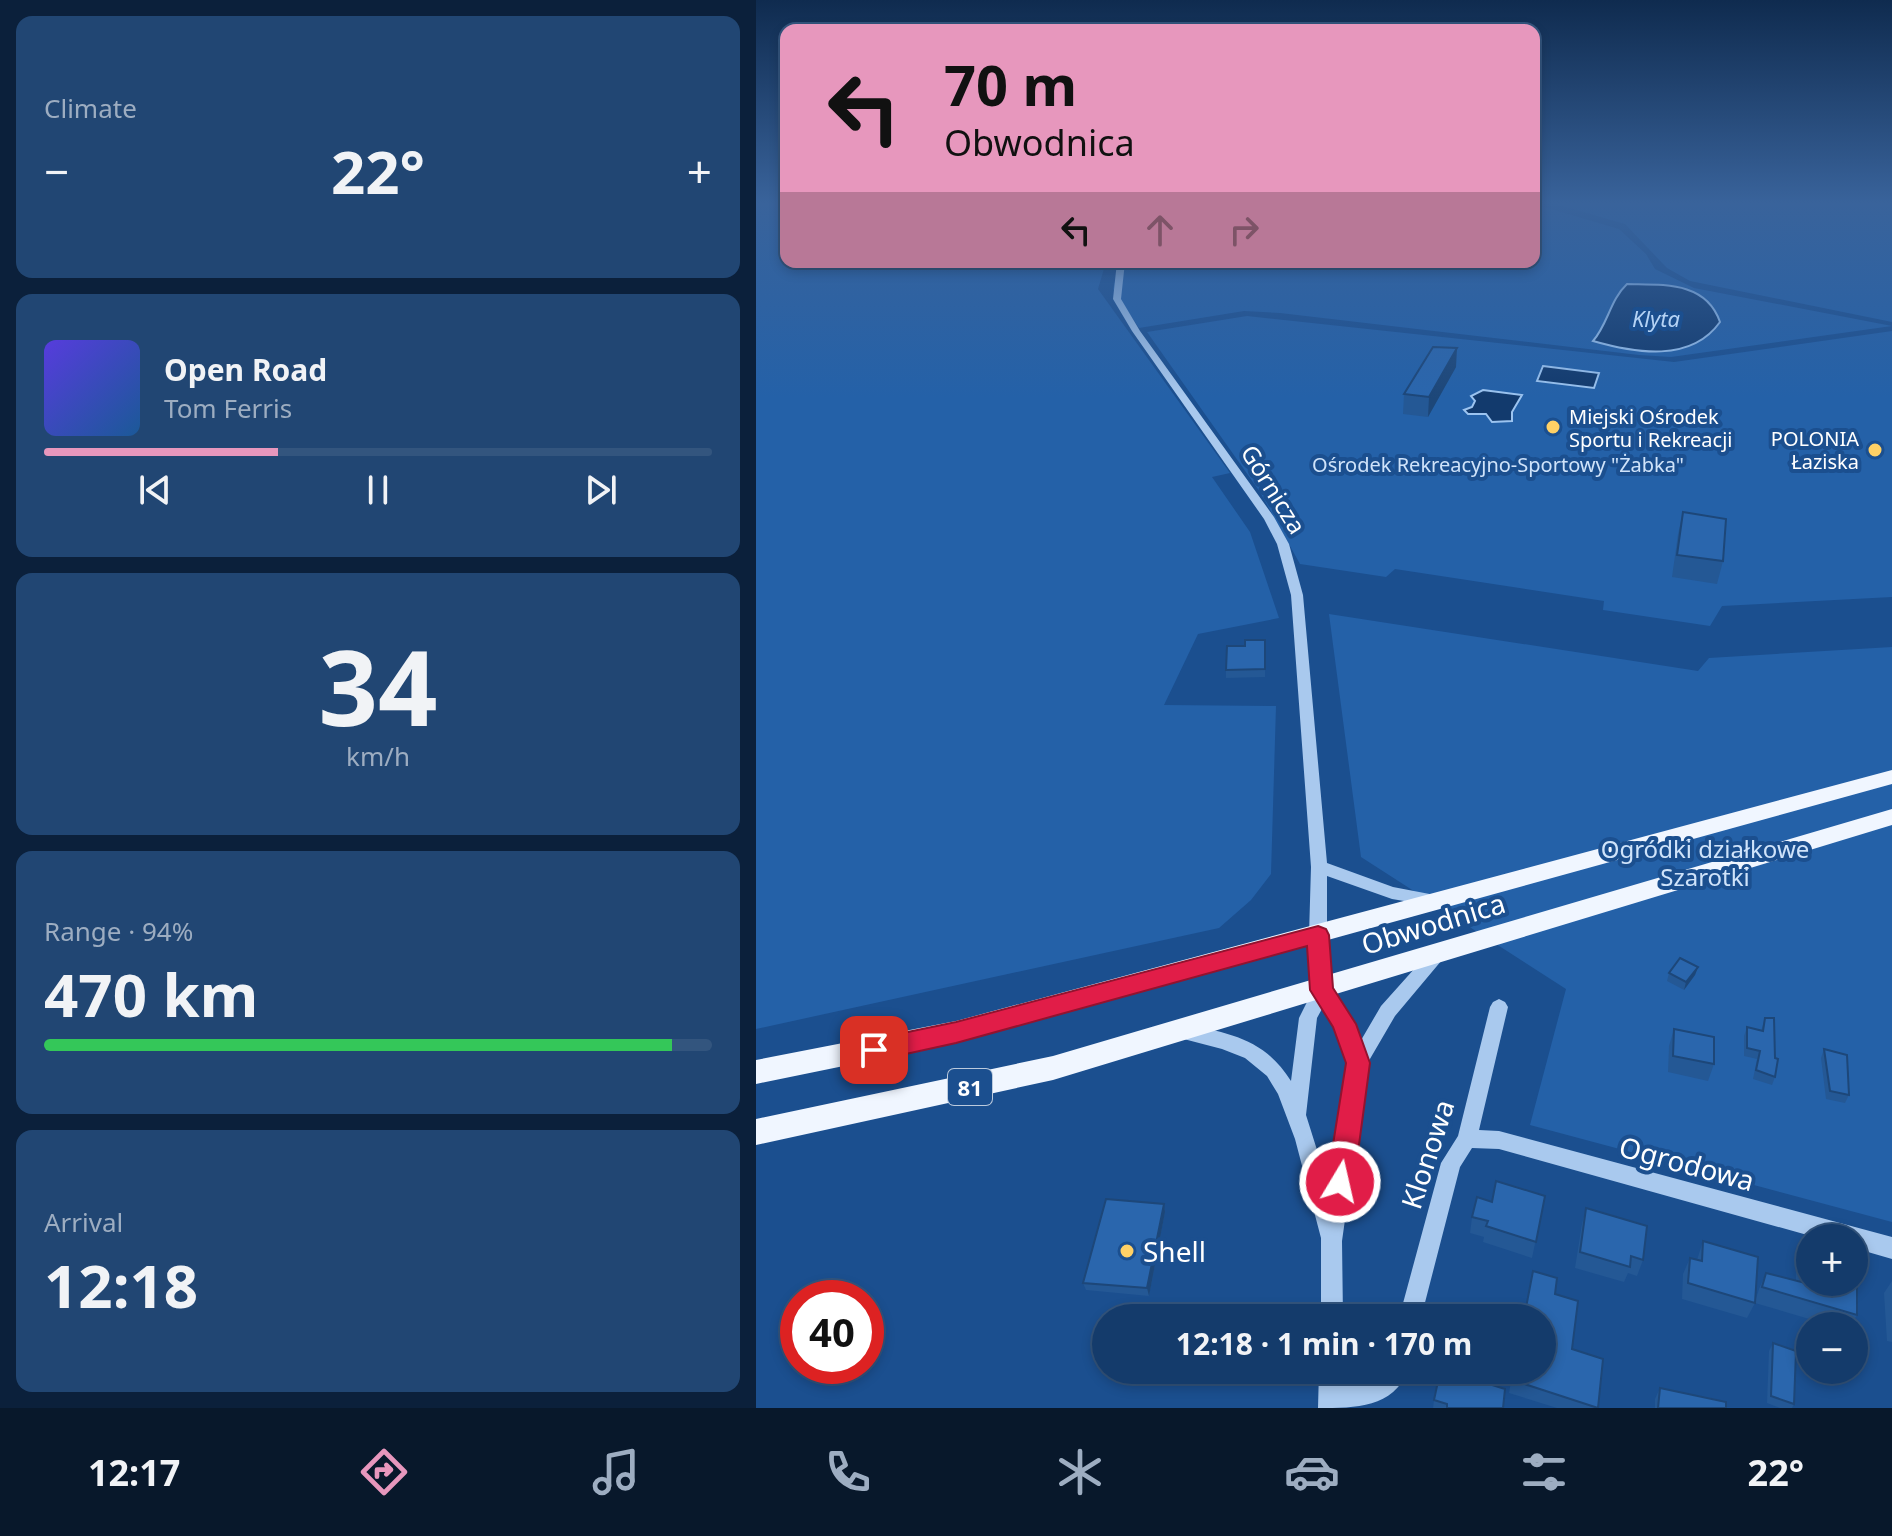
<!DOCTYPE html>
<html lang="en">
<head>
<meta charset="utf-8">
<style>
	:root { --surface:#143b6b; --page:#214673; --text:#f1f3f6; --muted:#9dadc1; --line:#33557e; --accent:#e797bd }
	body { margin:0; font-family:"Noto Sans",sans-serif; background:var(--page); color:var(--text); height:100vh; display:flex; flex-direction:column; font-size:30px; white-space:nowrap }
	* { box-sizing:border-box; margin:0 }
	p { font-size:26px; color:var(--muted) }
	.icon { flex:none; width:44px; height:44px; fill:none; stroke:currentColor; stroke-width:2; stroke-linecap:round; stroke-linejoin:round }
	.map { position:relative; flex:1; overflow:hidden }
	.side { display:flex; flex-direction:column; gap:16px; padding:16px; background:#0b203b; width:756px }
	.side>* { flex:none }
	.top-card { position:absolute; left:24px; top:24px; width:760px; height:244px; border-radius:16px; box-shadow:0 4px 12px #0003,0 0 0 2px var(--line); background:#e797bd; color:#111; overflow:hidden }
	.buttons { position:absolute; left:1040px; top:1224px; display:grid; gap:16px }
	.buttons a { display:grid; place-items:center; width:72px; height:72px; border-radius:50%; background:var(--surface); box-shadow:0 4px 12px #0003,0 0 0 2px var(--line); font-size:40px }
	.speed { position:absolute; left:24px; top:1280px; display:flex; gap:16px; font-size:40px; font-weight:700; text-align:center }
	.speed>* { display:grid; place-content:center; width:104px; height:104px; border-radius:50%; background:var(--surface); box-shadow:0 4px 12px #0003,0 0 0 2px var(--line); line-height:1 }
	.speed .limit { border:12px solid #d22; background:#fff; color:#111 }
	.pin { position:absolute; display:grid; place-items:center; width:68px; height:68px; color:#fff; margin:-34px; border-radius:16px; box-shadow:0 4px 12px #0006 }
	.me { position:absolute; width:88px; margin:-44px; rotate:9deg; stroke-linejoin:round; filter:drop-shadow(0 0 6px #0008) }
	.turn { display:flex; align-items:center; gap:28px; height:168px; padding:0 32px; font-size:36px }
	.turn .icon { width:104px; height:104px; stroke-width:2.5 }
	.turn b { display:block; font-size:56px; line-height:68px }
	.lanes { display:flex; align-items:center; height:76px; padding:0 32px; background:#0003; justify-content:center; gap:40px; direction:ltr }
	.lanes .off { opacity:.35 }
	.big { font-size:60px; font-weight:700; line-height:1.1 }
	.side .card { flex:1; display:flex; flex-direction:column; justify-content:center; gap:12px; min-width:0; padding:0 28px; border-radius:16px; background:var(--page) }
	.side .dial { align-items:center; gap:0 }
	.dial b { font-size:104px; line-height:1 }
	.song { display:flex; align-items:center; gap:24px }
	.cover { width:96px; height:96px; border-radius:12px; background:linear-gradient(135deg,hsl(250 70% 55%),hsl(210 70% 35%)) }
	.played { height:8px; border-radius:4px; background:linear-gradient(90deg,var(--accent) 35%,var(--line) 35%) }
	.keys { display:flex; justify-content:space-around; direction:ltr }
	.heat { display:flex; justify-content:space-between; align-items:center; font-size:44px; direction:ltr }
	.charge { height:12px; border-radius:6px; background:linear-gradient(90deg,#34c759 94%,var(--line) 0) }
	.trip { position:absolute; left:336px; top:1304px; width:464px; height:80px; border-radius:40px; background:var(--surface); box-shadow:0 4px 12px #0003,0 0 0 2px var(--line); font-weight:700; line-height:80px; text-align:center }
	.tabs { display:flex; height:128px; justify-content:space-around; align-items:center; background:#08182b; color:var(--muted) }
	.tabs .icon { width:56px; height:56px }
	.tabs .active { color:var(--accent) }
	.tabs b { font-size:36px; color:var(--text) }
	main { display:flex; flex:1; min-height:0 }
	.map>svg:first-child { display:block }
	.green { fill:#2461a8 }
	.water { fill:#123a6d; stroke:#9cc4f0; stroke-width:2 }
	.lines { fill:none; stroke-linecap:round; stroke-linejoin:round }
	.minor { fill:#a9c9ee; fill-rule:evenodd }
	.major { fill:#f0f6ff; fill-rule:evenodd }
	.wall { fill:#245895 }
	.shaded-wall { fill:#1d4779 }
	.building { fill:#2a66ad; stroke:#1d4779; stroke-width:2 }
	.route { fill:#e11d48; stroke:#92132f; stroke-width:2 }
	.poi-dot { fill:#ffd166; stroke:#1b4f8f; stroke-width:3 }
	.labels { text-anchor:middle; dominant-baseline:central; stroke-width:8; stroke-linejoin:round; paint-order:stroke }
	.far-poi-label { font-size:20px; fill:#fff; stroke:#1b4f8f; text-anchor:start }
	.far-park-label { font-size:20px; fill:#cfe3fa; stroke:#1b4f8f }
	.far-water-label { font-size:22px; font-style:italic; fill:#b5d3f5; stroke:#1b4f8f }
	.shield { fill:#1b4f8f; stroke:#bbcadd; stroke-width:2 }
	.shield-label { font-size:22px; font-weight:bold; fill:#fff }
	.street-label { font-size:24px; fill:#fff; stroke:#1b4f8f }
	.park-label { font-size:24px; fill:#cfe3fa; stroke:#1b4f8f }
	.near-street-label { font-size:28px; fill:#fff; stroke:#1b4f8f }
	.near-poi-label { font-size:28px; fill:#fff; stroke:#1b4f8f; text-anchor:start }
</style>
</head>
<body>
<main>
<section class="side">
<div class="card"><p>Climate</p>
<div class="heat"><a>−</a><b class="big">22°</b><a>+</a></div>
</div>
<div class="card">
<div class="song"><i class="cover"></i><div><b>Open Road</b><p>Tom Ferris</p></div></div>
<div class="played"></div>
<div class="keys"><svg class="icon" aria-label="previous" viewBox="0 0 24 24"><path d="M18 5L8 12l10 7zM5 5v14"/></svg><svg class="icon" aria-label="pause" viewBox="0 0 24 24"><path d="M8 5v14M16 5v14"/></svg><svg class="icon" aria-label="next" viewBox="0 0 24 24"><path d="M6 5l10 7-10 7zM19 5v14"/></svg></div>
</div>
<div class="card dial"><b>34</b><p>km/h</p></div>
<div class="card"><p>Range · 94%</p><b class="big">470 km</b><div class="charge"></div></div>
<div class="card"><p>Arrival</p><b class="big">12:18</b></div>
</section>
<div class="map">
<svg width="1136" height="1408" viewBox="0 0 1136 1408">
	<rect width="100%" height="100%" fill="#1b4f8f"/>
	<path class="green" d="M 0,201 L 30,201 L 30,262 L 350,262 L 342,289 L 474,473 L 456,477 L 494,532 L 523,618 L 442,634 L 408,705 L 520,706 L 515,874 L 495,900 L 463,928 L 0,1029 Z
		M 789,201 L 1136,201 L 1136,322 L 934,281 L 911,268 L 869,224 Z
		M 778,204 L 863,229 L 890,254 L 899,269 L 938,288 L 1136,326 L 915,357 L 883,355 L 524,313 L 488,311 L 383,328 L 357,289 L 364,262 L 778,262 Z
		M 491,316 L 918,362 L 1136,331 L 1136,597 L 966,606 L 954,626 L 847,610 L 848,601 L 639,569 L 630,577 L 544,564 L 504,492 L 391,332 Z
		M 573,614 L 942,671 L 953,658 L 1136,647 L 1136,1222 L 774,1125 L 810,989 L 605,857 Z"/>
	<path class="water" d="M 871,284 C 907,285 950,281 964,322 C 935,363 879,353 837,341 C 852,324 854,300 871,284 Z
		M 787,366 L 843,373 L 838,388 L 781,381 Z
		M 727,390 L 766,395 L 756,412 L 756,421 L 736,422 L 730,414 L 712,414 L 708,410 L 716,407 L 719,401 L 715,396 Z"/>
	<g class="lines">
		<path class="minor" d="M 361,262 L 369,262 L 365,299 L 384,331 L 518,517 L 533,544 L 547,595 L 571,863 L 637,887 L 684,896 L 686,900 L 684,904 L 678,906 L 636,899 L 571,876 L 571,935 L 575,989 L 595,1018 L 604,1042 L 625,1006 L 676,949 L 682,947 L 688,949 L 691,954 L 639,1016 L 611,1064 L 586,1241 L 587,1318 L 565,1318 L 565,1238 L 539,1139 L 522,1094 L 511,1076 L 489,1058 L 466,1049 L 420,1037 L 418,1031 L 420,1025 L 427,1023 C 474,1034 508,1038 535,1081 L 543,1018 L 557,990 L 553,935 L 555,867 L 535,595 L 521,544 L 508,519 L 376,331 L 357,299 ZM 567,1007 L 580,1027 L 592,1063 L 573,1188 L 550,1115 L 561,1018 Z
			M 743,999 L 749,1002 L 752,1007 L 723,1130 L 743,1131 L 1136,1237 L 1136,1259 L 1098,1248 L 1098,1238 L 1062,1238 L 743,1149 L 716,1148 L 704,1167 L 665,1318 L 643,1318 L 685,1163 L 702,1136 L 734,1007 L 737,1002 Z
			M 563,1370 L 587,1370 L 586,1386 L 618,1380 L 626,1370 L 653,1370 C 636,1408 601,1408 562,1408 Z"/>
		<path class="major" d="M 1136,770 L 1136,784 L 200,1043 L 0,1084 L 0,1060 L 200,1021 Z
			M 1136,809 L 1136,825 L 297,1080 L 0,1145 L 0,1119 L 297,1056 Z"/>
	</g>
	<path class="wall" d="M 700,367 L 672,417 L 647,414 L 648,394 Z
		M 927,512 L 967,561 L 961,584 L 916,577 L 922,534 Z
		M 509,640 L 509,677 L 470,678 L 470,670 L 489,646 Z
		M 942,967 L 939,975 L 928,990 L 911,981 L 913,973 Z
		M 1009,1018 L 1019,1077 L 1016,1085 L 997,1079 L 1001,1059 L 988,1056 L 988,1036 L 991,1027 L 1005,1031 Z
		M 918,1029 L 958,1064 L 952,1081 L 912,1072 L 913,1046 Z
		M 1068,1049 L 1093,1095 L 1089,1103 L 1070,1099 L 1065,1058 Z
		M 789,1196 L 776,1258 L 727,1242 L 728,1237 L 714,1233 L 716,1217 L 736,1202 Z
		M 408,1204 L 409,1212 L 393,1296 L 330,1290 L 327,1283 Z
		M 830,1208 L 887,1260 L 881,1276 L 872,1273 L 868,1282 L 819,1268 L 826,1224 Z
		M 947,1241 L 999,1302 L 1003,1289 L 1010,1273 L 1040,1281 L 1040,1267 L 1048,1251 L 1101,1315 L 1094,1326 L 1077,1326 L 999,1303 L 991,1318 L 926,1299 L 927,1274 L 934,1258 L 941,1260 Z
		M 1136,1281 L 1136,1342 L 1131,1341 L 1128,1293 Z
		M 799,1294 L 816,1349 L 842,1408 L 801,1408 L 753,1393 L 757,1370 Z
		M 1017,1343 L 1038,1404 L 1036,1408 L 1024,1408 L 1011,1403 L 1013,1351 Z
		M 697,1376 L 747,1408 L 677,1408 L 678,1400 Z
		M 904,1388 L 970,1408 L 899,1408 L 899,1399 Z"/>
	<path class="shaded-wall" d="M 701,348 L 700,367 L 672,417 L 673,397 Z
		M 942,967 L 939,975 L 928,990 L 930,982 Z
		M 408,1204 L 409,1212 L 393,1296 L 391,1288 Z"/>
	<path class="building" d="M 677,347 L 701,348 L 673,397 L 648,394 Z
		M 927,512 L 970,519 L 967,561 L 921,555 Z
		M 489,640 L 509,640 L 509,669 L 470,670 L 471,646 L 489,646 Z
		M 924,958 L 942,967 L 930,982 L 913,973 Z
		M 1009,1018 L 1018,1018 L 1019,1058 L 1022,1059 L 1019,1077 L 1000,1070 L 1004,1051 L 991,1048 L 991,1027 L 1007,1031 Z
		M 918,1029 L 958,1037 L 958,1064 L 917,1056 Z
		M 1068,1049 L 1091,1055 L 1093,1095 L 1074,1091 Z
		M 740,1181 L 789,1196 L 780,1242 L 730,1226 L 732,1221 L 716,1217 L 721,1197 L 736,1202 Z
		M 350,1199 L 408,1204 L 391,1288 L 327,1283 Z
		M 830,1208 L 891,1226 L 887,1260 L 875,1256 L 874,1267 L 824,1252 Z
		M 947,1241 L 1002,1257 L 999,1303 L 932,1283 L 934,1258 L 946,1261 Z
		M 1048,1251 L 1054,1252 L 1054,1282 L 1098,1282 L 1098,1264 L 1101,1265 L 1101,1315 L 1006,1287 L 1010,1273 L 1049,1283 Z
		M 777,1271 L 801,1278 L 799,1294 L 822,1301 L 816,1349 L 847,1359 L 842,1408 L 756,1380 L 758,1370 L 786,1370 L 786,1318 L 768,1318 Z
		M 1017,1343 L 1040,1351 L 1038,1404 L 1015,1396 Z
		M 684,1372 L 697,1376 L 698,1373 L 749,1389 L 747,1408 L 691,1408 L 691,1404 L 678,1400 Z
		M 904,1388 L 970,1402 L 970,1408 L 902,1408 Z"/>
	<linearGradient id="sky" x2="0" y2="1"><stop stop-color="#0f2b4f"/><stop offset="0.51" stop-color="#39639b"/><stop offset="1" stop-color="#39639b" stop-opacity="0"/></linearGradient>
	<rect width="1136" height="398" fill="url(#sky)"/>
	<path class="route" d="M 562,926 L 570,929 L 573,935 L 577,988 L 600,1024 L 614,1063 L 598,1182 L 594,1191 L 584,1195 L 575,1191 L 571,1182 L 590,1063 L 577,1027 L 554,990 L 551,946 L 200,1043 L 118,1061 L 109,1057 L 106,1050 L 109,1043 L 118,1039 L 200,1022 Z"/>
	<g class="poi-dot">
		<circle cx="797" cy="427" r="8"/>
		<circle cx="1119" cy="450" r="8"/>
		<circle cx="371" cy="1251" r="8"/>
	</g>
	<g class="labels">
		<g class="far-poi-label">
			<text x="813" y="416">Miejski Ośrodek<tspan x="813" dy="23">Sportu i Rekreacji</tspan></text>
			<text x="1103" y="438" text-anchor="end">POLONIA<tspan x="1103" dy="23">Łaziska</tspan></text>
		</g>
		<g class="far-park-label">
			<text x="742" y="464">Ośrodek Rekreacyjno-Sportowy "Żabka"</text>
		</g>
		<g class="far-water-label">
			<text x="900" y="318">Klyta</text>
		</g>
		<rect class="shield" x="192" y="1069" width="44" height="36" rx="6"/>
		<g class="shield-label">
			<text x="214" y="1087">81</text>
		</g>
		<g class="street-label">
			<text transform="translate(518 489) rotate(58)">Górnicza</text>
		</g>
		<g class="park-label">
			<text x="949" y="848">Ogródki działkowe<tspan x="949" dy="28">Szarotki</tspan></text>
		</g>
		<g class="near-street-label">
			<text transform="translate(677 923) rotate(-17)">Obwodnica</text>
			<text transform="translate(671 1154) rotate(-72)">Klonowa</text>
			<text transform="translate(931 1163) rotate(15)">Ogrodowa</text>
		</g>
		<g class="near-poi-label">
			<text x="387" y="1251">Shell</text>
		</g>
	</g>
</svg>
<div class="buttons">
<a>+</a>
<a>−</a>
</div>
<div class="speed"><div class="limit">40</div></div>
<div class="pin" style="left:118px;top:1050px;background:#d93025"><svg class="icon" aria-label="arrive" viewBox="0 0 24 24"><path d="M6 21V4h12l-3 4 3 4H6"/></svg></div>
<svg class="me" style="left:584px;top:1182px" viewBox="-20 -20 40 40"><circle r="17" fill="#e11d48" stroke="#fff" stroke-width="3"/><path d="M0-11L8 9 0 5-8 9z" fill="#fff"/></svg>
<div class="trip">12:18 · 1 min · 170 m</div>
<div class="top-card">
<div class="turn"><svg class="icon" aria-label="left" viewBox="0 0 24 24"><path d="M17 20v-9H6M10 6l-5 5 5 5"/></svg><div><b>70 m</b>Obwodnica</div></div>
<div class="lanes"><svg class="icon" aria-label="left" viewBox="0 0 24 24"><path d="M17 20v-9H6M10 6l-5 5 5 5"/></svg><svg class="icon off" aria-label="ahead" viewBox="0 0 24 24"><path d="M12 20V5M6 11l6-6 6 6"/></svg><svg class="icon off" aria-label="right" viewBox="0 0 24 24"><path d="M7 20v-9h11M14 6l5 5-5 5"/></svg></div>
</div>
</div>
</main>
<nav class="tabs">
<b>12:17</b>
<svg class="icon active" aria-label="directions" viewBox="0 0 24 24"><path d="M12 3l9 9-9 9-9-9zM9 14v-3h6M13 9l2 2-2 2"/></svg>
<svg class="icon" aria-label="music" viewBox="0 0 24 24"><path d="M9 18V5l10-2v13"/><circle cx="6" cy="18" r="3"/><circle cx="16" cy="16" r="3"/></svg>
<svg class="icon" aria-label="phone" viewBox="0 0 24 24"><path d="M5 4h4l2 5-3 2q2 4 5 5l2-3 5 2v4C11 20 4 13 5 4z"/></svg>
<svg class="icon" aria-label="climate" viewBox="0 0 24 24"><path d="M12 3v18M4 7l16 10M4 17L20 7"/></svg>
<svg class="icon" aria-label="car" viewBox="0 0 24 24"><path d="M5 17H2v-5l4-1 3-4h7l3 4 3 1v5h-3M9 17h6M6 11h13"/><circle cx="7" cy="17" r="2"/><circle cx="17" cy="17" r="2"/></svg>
<svg class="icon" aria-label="filters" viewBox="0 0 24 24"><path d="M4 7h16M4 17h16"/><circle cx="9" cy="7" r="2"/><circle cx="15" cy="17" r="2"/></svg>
<b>22°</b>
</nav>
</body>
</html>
